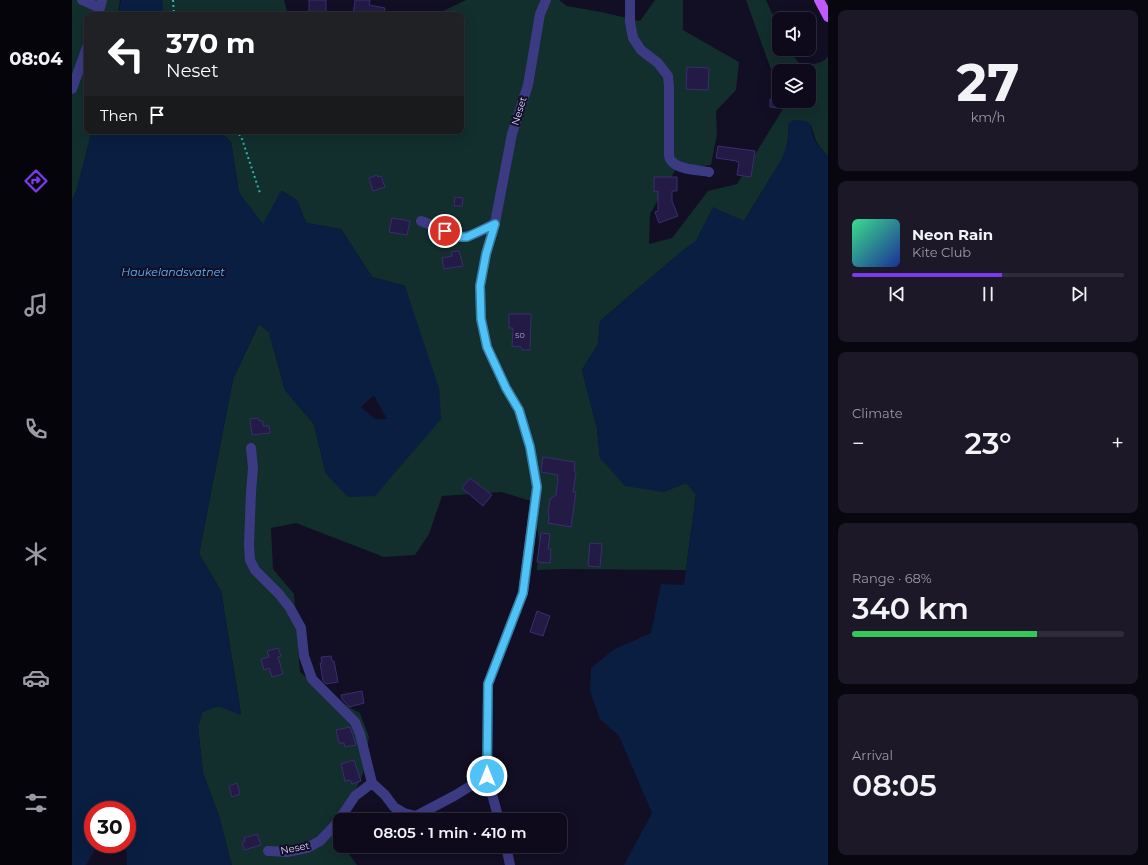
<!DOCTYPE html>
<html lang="en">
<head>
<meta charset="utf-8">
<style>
	:root { --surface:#0e0a1b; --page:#1c1828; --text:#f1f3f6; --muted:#9b9aa3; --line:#2e2b3a; --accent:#7c3aed }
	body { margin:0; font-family:Montserrat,sans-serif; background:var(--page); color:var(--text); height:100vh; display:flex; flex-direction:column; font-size:15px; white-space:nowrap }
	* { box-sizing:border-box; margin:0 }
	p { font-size:13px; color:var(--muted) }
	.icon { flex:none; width:22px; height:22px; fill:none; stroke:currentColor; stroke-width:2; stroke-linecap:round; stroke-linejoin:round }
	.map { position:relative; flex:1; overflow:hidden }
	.sheet { display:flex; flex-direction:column; gap:10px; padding:10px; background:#08060f; width:320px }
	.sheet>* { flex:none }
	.guide { position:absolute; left:12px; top:12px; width:380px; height:122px; border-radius:8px; box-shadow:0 4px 16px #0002,0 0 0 1px var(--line); background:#202124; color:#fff; overflow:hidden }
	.tools { position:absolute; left:700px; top:12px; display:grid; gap:8px }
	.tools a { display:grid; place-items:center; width:44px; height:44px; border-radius:8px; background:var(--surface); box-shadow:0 4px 16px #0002,0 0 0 1px var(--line); font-size:20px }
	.speed { position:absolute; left:12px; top:801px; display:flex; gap:8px; font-size:20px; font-weight:700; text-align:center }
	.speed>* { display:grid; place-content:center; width:52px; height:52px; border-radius:50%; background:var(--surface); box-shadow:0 4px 16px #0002,0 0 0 1px var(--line); line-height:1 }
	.speed .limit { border:6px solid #d22; background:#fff; color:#111 }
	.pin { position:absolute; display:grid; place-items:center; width:34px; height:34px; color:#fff; margin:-17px; border:2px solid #fff; border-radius:50%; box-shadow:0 1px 4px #0007 }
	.me { position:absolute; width:44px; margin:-22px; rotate:0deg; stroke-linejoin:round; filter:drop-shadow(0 0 3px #0008) }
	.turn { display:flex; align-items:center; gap:14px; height:84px; padding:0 16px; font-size:18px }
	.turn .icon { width:52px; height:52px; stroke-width:2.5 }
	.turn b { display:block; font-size:28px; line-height:34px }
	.then { display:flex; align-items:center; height:38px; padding:0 16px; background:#0003; gap:8px; font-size:15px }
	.big { font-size:30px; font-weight:600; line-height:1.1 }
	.sheet .card { flex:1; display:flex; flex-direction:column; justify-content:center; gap:6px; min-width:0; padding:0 14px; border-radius:8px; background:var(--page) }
	.sheet .dial { align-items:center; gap:0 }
	.dial b { font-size:52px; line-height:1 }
	.song { display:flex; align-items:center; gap:12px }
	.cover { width:48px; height:48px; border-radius:6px; background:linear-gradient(135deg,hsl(150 70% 55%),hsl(230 70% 35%)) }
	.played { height:4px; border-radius:2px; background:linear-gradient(90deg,var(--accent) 55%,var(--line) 55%) }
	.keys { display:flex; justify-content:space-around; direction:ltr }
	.heat { display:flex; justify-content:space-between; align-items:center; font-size:22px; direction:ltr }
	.charge { height:6px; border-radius:3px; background:linear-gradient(90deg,#34c759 68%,var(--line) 0) }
	.trip { position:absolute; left:261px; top:813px; width:234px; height:40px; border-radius:8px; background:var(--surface); box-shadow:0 4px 16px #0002,0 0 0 1px var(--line); font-weight:600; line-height:40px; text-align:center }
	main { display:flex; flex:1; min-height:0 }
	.tabs { display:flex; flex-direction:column; width:72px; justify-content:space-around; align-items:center; background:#06040b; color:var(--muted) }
	.tabs .icon { width:28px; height:28px }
	.tabs .active { color:var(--accent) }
	.tabs b { font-size:18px; color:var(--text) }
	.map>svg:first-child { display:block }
	.green { fill:#122e2d }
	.water { fill:#0a1e41; fill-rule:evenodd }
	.building { fill:#231b45; stroke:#3a2d71 }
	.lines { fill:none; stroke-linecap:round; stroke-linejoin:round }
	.path { stroke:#30b5ac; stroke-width:2; stroke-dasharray:2 3; stroke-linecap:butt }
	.minor { stroke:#3c3a83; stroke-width:10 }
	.major { stroke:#c05afe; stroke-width:10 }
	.route-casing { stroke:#337fa1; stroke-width:10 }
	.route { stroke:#4fc3f7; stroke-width:7 }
	.labels { text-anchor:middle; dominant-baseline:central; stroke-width:4; stroke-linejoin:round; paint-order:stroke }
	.number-label { font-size:8px; fill:#aaa4d0 }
	.street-label { font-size:10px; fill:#d7d2ff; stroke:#120e24 }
	.water-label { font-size:11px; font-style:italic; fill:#61b6fe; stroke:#120e24 }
</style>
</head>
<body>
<main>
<nav class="tabs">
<b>08:04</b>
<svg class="icon active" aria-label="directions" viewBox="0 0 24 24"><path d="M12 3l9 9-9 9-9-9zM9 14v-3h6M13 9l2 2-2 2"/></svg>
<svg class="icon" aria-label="music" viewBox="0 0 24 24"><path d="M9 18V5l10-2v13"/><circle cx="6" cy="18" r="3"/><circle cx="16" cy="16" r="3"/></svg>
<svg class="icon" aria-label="phone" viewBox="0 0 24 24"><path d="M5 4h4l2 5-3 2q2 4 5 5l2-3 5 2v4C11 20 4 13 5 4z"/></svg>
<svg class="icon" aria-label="climate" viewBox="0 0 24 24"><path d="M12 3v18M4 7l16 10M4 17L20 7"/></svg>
<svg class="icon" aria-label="car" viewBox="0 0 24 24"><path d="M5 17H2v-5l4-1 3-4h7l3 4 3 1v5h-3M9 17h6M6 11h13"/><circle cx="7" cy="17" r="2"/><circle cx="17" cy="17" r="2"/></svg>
<svg class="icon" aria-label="filters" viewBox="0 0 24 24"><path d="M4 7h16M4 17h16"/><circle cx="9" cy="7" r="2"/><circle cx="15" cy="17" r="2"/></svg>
</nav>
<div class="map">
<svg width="756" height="865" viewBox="0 0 756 865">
	<rect width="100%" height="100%" fill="#120e24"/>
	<path class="green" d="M 0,0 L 48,0 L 46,15 L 15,15 L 15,131 L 20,131 L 5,189 L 0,201 Z
		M 90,0 L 212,0 L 216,15 L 91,15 Z
		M 394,0 L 487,0 L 495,6 L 529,12 L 568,21 L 583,0 L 611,0 L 611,30 L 667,62 L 664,90 L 644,111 L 645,134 L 639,165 L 604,169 L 578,214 L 577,244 L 600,238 L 636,191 L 665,184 L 712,107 L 710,101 L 737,101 L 737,71 L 707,71 L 707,92 L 674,0 L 694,0 L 707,29 L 707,49 L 716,49 L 727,63 C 738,64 749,66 756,56 L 756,156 C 745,146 743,139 739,125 L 717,123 C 716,136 716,147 710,159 L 672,221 L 641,208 L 624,241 L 609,252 L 528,321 L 526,344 L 510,370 L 525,428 L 528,458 L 591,492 L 614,483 L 624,494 L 614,570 L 488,569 L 465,570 L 467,541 L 462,502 L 429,492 L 370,496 L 357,534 L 343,555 L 312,557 L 224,523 L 199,528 L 201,569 L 222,594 L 228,672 L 257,696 L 288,713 L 297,737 L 291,774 L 270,820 L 268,820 L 268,846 L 271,846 L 285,865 L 160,865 L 157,855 L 147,816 L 131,773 L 126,727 L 130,712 L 146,706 L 169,714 L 149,591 L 127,554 L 161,379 L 187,324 L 197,332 L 213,390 L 242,424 L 254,474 L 369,419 L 333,286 L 300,277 L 269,229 L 234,223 L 225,200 L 210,191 L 191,225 L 167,193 L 159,142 L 148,131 L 389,131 L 389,15 L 364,15 L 365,14 Z"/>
	<path class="water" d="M 49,0 L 90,0 L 91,15 L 46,15 Z
		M 722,120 C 744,120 736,126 743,141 C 747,147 751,151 756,156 L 756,865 L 552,865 L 580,813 L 547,736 L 528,719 L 518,691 L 519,668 L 541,650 L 579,633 L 589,584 L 612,585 L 624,494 L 614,483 L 591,492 L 553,486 L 528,458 L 525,428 L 510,370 L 526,344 L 528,321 L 609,252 L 624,241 L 641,207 L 672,221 L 710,159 C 716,147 716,136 717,123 Z
		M 20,131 L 148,131 L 159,142 L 167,193 L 191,224 L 209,191 L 225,200 L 234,223 L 269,229 L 300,277 L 333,286 L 367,388 L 369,419 L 303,496 L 276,497 L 254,474 L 242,424 L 213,390 L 197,332 L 187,324 L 161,379 L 127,554 L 149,591 L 169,715 L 146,706 L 130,712 L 126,727 L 131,773 L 147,816 L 157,855 L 160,865 L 55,865 L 54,850 L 49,844 L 55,844 L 55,810 L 21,810 L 21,844 L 28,844 L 24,848 L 14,865 L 0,865 L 0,201 L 5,189 ZM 301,396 L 302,396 L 315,419 L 303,419 L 289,407 Z"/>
	<path class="building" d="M 237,0 L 254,0 L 254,13 L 237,13 Z
		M 283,0 L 298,0 L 297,5 L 313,8 L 312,15 L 281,15 Z
		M 615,67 L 637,68 L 636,90 L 614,89 Z
		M 698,99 L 707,100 L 707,108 L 698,107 Z
		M 646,146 L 683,151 L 679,177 L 665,175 L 667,162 L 665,162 L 665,161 L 644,158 Z
		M 305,175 L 306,177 L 309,176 L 313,187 L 301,191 L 297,178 Z
		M 582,177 L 605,177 L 605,191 L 600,191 L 600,201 L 606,216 L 587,223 L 583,212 L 586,211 L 586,191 L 582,192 Z
		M 383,197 L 391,198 L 390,206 L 382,206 Z
		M 320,218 L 338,221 L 335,235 L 317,232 Z
		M 387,251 L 391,266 L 372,269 L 370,258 L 380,256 L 379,252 Z
		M 437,314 L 459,314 L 458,350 L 450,350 L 449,347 L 440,346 L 441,328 L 437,328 Z
		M 186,418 L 187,421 L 191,421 L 191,426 L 197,426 L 198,433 L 180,435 L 178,419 Z
		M 471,457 L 503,462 L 502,470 L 504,473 L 501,492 L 504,492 L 499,527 L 476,523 L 477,517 L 476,513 L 478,499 L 484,495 L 486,479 L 485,479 L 486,475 L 469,472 Z
		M 398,478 L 420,495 L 411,506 L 390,488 Z
		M 469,533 L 478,534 L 476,549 L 479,549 L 478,563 L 465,562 Z
		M 518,543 L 530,544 L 528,567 L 516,566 Z
		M 465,611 L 478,616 L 471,636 L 458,632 Z
		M 206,648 L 209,656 L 206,657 L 211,674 L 200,677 L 197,668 L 192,670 L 189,659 L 197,657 L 195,651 Z
		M 259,656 L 260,661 L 262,661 L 266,682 L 254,684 L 251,681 L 248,663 L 250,663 L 249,657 Z
		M 290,691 L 292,703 L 277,707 L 270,699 L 269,695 Z
		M 278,727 L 284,745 L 273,747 L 272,743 L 267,743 L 264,730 Z
		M 282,760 L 289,781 L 280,784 L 278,780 L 273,781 L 269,764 Z
		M 165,783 L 168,794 L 160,797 L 157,786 Z
		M 185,834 L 189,845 L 172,850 L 170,842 L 173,841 L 172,838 Z"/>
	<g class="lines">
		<path class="path" d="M 101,0 L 102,15
			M 163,131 L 169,136 L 188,193"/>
		<path class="minor" d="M 10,0 L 28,8 L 30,0
			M 558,0 L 558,22 L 561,38 L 569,50 L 586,63 L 596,76 L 597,87 L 597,153 C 597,155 597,158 598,159 C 604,170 627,170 637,172
			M 0,89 L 15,47
			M 349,221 L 389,237 C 401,237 412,229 423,223
			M 179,448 L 181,468 L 179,492 L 177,545 L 178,560 L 183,570 L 207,594 L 218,608 L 229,628 L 232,656 L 240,679 L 283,722 L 288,734 L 300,783
			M 427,820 L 415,776 L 416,684 L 451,593 L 465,487 L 458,447 L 447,410 L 434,388 L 415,347 L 409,319 L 408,286 L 414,254 L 423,223 L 440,134 L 456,85 L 468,14 L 474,0
			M 434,846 L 438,865
			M 196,851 L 215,852 L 235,848 L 248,841 L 265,823 L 283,796 L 300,783 L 313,795 L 322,807 L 332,813 L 344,816 L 382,796 L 415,776"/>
		<path class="major" d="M 747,0 L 756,17"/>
	</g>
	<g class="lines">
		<defs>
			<path id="route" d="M 373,231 L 389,237 L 395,237 L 423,224 L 414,254 L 408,286 L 409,319 L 415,347 L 434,388 L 447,410 L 458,447 L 465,487 L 451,593 L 416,684 L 415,776"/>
		</defs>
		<use href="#route" class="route-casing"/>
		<use href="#route" class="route"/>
	</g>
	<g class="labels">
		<g class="number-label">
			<text x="448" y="335">50</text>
		</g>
		<g class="street-label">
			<text transform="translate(447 111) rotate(-73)">Neset</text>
			<text transform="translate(223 848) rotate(-11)">Neset</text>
		</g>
		<g class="water-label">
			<text x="101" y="272">Haukelandsvatnet</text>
		</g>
	</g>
</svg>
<div class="tools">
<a><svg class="icon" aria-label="sound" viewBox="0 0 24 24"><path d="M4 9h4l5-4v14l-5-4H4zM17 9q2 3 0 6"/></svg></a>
<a><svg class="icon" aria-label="layers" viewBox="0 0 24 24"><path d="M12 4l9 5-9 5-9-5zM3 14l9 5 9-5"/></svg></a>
</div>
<div class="speed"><div class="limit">30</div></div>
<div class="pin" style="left:373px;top:231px;background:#d93025"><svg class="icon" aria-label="arrive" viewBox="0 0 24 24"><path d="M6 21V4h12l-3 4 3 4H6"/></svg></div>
<svg class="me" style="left:415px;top:776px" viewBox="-20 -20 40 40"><circle r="17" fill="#4fc3f7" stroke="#fff" stroke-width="3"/><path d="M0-11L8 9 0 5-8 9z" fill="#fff"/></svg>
<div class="trip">08:05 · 1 min · 410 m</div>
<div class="guide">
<div class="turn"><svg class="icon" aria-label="left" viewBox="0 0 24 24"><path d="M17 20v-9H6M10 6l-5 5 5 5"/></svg><div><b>370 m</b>Neset</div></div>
<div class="then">Then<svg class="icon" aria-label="arrive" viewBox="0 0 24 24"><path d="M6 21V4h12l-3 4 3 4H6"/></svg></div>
</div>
</div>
<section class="sheet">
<div class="card dial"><b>27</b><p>km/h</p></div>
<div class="card">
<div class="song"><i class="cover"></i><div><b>Neon Rain</b><p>Kite Club</p></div></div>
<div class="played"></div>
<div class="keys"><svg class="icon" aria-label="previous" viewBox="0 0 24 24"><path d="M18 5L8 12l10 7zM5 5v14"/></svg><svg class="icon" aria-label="pause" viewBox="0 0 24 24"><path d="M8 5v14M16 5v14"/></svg><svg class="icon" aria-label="next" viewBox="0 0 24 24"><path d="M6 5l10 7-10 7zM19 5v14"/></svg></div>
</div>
<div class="card"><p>Climate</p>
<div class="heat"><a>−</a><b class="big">23°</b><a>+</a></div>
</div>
<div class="card"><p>Range · 68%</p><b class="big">340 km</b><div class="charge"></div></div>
<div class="card"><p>Arrival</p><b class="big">08:05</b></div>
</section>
</main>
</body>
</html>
